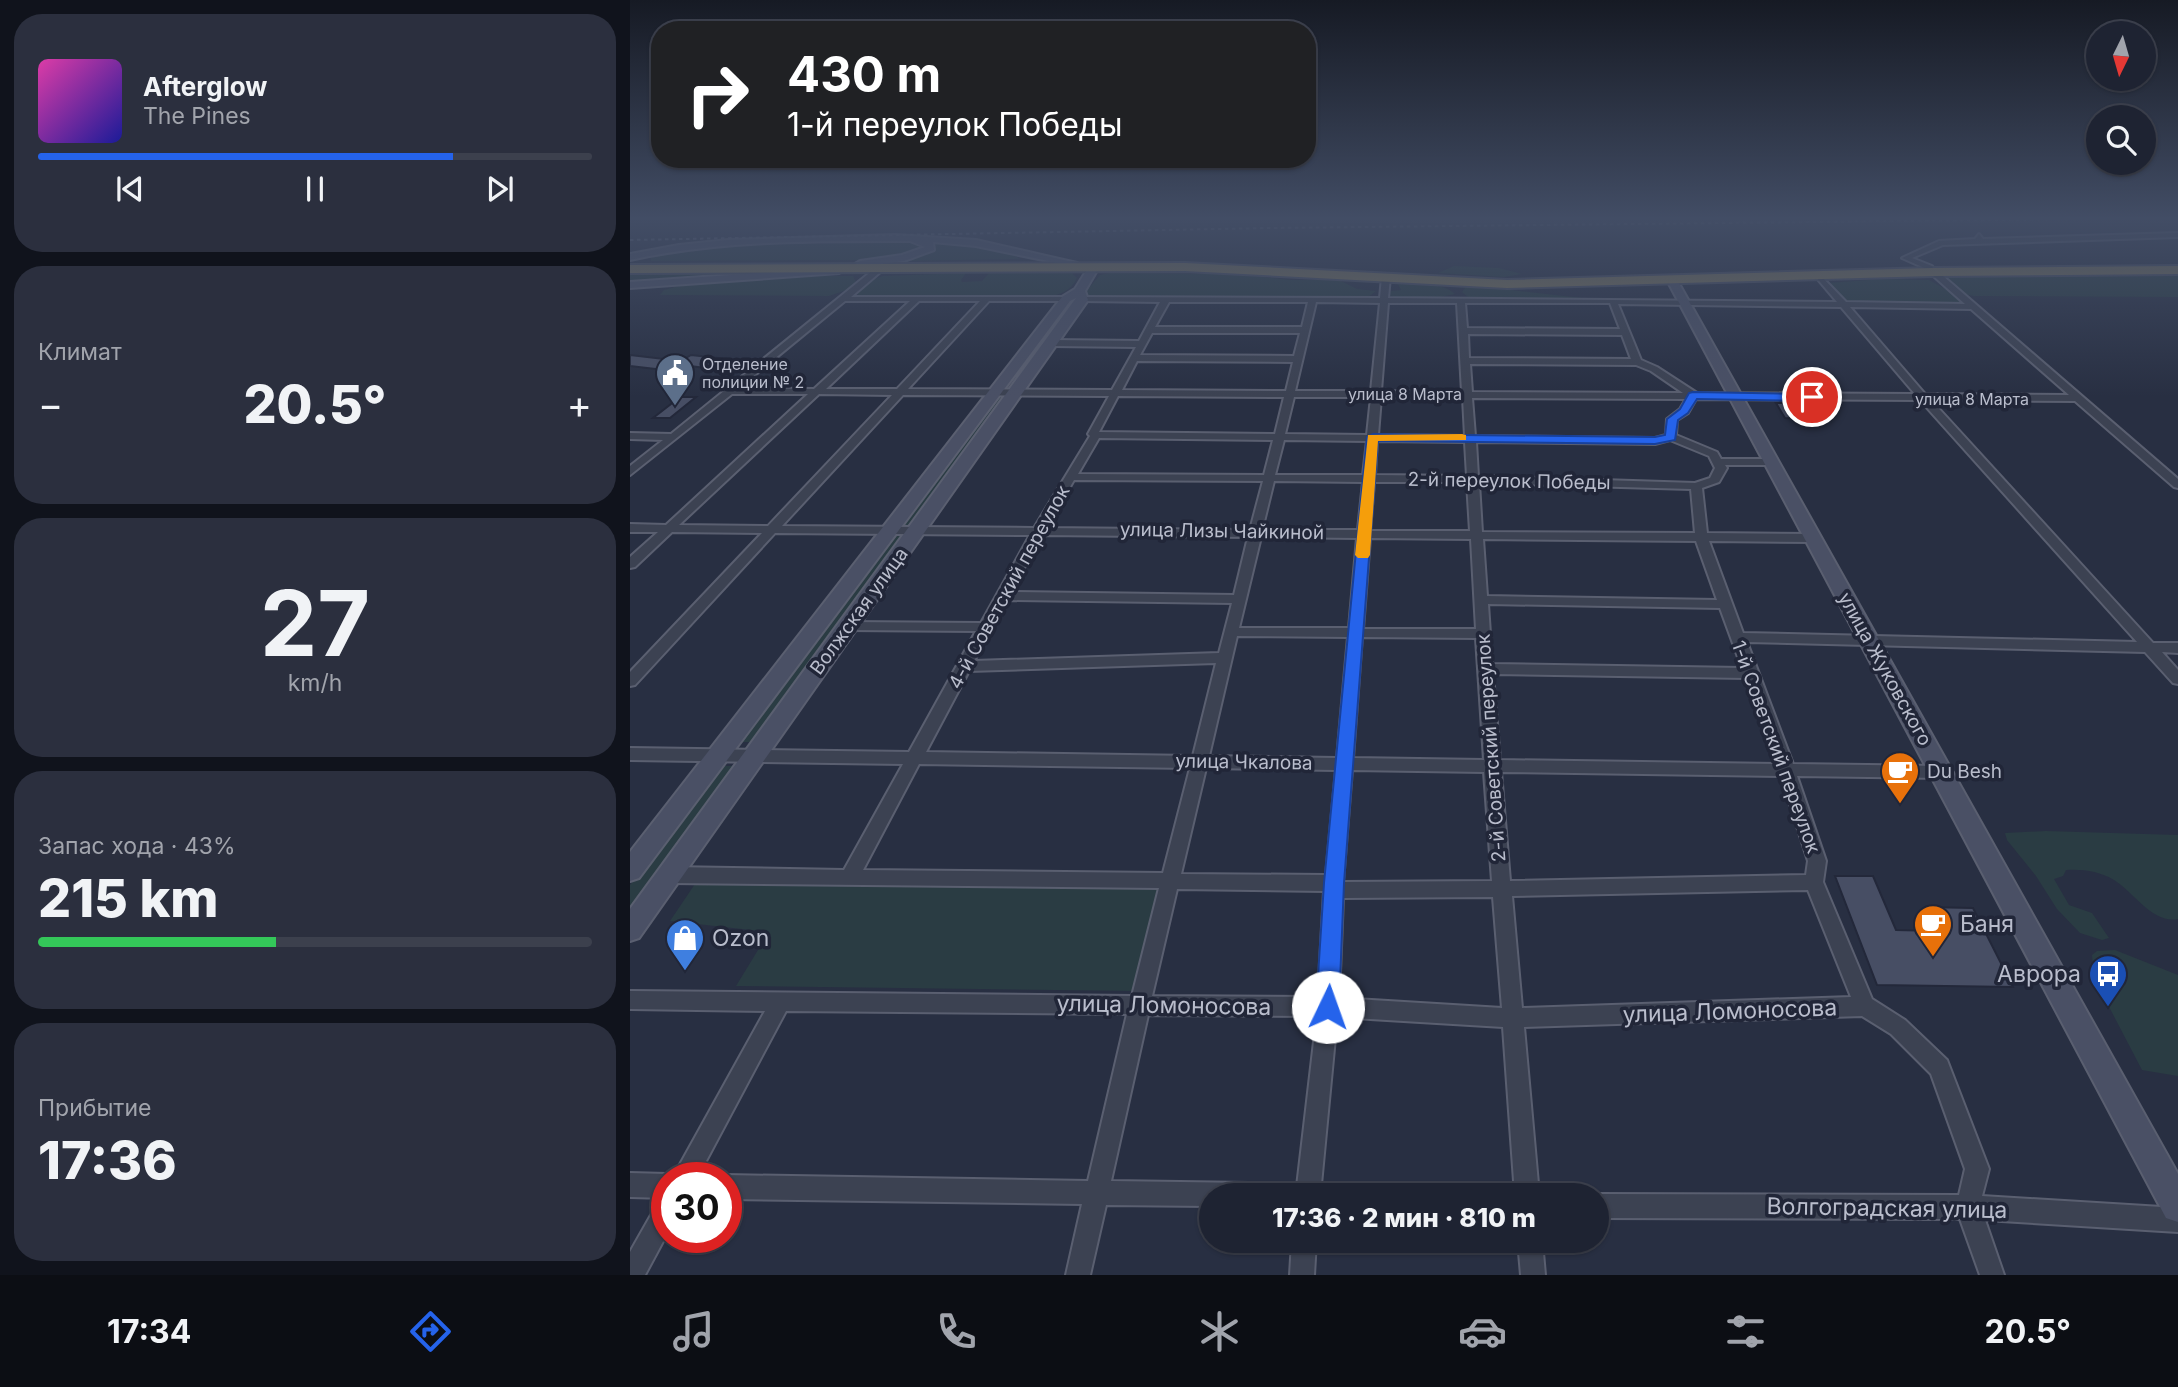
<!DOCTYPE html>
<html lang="ru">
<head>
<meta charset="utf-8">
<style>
	:root { --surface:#1e2332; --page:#2b2f3e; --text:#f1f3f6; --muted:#a1a4ac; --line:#3c404d; --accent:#2563eb }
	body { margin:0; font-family:Inter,sans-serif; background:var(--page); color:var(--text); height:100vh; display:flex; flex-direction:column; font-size:26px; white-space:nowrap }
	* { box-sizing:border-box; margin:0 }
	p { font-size:23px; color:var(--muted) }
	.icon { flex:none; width:38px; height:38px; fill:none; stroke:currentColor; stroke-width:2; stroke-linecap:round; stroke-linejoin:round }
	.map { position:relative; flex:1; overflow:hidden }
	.details { display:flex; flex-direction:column; gap:14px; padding:14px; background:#10131c; width:630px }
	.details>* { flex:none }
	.top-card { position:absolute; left:21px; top:21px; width:665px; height:147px; border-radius:28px; box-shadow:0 2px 5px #0004,0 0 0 2px var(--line); background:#202124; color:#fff; overflow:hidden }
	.needle { width:46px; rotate:185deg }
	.tools { position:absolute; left:1456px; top:21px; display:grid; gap:14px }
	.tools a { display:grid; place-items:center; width:70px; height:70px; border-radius:50%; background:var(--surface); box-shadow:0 2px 5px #0004,0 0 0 2px var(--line); font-size:35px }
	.speed { position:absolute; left:21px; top:1162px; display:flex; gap:14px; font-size:35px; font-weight:700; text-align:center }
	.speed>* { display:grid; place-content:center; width:91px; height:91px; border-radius:50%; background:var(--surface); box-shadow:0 2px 5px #0004,0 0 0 2px var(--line); line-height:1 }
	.speed .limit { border:10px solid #d22; background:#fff; color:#111 }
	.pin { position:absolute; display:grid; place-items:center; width:60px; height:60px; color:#fff; margin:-30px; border:4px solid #fff; border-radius:50%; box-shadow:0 2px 7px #0007 }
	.me { position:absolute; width:77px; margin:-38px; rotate:3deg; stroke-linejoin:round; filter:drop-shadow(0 0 5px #0008) }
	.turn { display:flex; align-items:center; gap:24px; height:147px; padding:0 21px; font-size:32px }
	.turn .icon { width:91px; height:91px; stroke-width:2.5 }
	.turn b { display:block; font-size:49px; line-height:60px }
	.big { font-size:52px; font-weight:800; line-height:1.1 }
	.details .card { flex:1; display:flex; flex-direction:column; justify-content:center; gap:10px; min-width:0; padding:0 24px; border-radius:28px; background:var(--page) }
	.details .dial { align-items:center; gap:0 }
	.dial b { font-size:91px; line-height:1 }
	.song { display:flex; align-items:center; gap:21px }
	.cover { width:84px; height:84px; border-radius:10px; background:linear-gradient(135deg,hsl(320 70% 55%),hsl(240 70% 35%)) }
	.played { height:7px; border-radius:4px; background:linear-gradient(90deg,var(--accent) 75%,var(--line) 75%) }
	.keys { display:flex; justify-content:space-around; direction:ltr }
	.heat { display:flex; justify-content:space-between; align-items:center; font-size:38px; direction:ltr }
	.charge { height:10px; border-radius:5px; background:linear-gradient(90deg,#34c759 43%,var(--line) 0) }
	.trip { position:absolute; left:569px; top:1183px; width:410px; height:70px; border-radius:35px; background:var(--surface); box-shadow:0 2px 5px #0004,0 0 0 2px var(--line); font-weight:800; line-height:70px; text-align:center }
	.tabs { display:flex; height:112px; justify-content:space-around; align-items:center; background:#0c0e14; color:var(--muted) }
	.tabs .icon { width:49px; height:49px }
	.tabs .active { color:var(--accent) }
	.tabs b { font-size:32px; color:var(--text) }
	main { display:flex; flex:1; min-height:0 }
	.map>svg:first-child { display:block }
	.green { fill:#2a3c43 }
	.building { fill:#474e64; stroke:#23283a; stroke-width:2 }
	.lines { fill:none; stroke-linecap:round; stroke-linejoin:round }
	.street-casing { stroke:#5a5f70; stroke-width:4 }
	.secondary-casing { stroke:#5a5f70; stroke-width:4 }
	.highway-casing { stroke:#474c5d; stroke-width:4 }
	.street { fill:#3c4252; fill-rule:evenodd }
	.secondary { fill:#4a5065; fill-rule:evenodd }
	.highway { fill:#787159; fill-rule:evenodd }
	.rail { stroke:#5e6579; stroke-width:2; stroke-dasharray:3.5 3.5; stroke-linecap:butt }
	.route { fill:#2563eb; stroke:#184099; stroke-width:2 }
	.slow { fill:#f59e0b }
	.labels { text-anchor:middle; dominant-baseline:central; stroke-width:7; stroke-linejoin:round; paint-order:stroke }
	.far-poi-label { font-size:16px; fill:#b9bdcc; stroke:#212638; text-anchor:start }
	.far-street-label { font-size:16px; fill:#b9bdcc; stroke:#212638 }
	.street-label { font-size:19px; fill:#b9bdcc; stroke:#212638 }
	.poi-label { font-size:19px; fill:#b9bdcc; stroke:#212638; text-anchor:start }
	.near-poi-label { font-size:23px; fill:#b9bdcc; stroke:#212638; text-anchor:start }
	.near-street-label { font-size:23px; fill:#b9bdcc; stroke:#212638 }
</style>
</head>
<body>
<main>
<section class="details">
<div class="card">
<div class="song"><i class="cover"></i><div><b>Afterglow</b><p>The Pines</p></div></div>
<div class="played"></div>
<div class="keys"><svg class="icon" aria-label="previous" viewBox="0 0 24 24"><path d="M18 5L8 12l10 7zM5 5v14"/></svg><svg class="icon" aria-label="pause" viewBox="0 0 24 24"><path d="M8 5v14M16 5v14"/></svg><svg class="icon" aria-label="next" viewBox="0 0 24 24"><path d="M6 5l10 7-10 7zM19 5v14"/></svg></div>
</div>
<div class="card"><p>Климат</p>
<div class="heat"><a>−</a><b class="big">20.5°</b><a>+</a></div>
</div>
<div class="card dial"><b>27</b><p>km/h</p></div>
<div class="card"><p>Запас хода · 43%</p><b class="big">215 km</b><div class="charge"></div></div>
<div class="card"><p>Прибытие</p><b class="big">17:36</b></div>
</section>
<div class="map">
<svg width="1548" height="1275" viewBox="0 0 1548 1275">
	<rect width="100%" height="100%" fill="#282f42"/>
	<path class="green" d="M 303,241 C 328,243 371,245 390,259 L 273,261 L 294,255 L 306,248 Z
		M 280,242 L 294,246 L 276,256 L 248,260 L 21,261 L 21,255 L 114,245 Z
		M 824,266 L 869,268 L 892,274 L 874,277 L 808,273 Z
		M 166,269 L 0,282 L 0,271 Z
		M 1548,272 L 1548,297 L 1344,296 L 1333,294 L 1313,278 L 1312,274 Z
		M 336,273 L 331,280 L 332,282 L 352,281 L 359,273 L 442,273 L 447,278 C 441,291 430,295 416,297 L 240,298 L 228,295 L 227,293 L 241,280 L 253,276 Z
		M 480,273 L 604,274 L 662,280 L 709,280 L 727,289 L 746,291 L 737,298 L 462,301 L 453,295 L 470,275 Z
		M 192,276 L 223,276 L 226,282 L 222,288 L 199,296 L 30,295 L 34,290 L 49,286 Z
		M 1251,279 L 1299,280 L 1319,291 L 1332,304 L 1223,304 L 1213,300 L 1197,283 Z
		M 768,284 C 784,285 814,282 825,294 C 806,298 776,306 759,295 L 761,291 L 771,290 Z
		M 837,285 L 970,300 L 817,299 L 838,297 L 832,292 Z
		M 368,398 L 379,398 L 286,525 L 272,525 Z
		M 266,535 L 280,535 L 128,742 L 110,742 Z
		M 89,766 L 108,766 L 0,914 L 0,885 Z
		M 1416,831 L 1548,835 L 1548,919 C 1522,924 1503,891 1484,880 C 1469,871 1453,869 1436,870 L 1433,876 L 1424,879 L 1439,905 L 1462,913 L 1479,938 L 1472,940 L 1450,933 L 1427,909 L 1406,876 L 1377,840 L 1375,833 Z
		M 69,878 L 531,884 L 504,991 L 106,986 L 139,932 L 40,921 Z
		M 1485,950 L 1548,975 L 1548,1076 L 1512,1070 L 1464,978 L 1462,955 L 1467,951 Z"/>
	<path class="building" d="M 0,355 L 51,361 L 61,355 L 116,361 L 100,371 L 44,364 L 34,370 L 0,366 Z
		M 50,397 L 66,397 L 40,418 L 23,418 Z
		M 1146,403 L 1172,403 L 1181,419 L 1155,418 Z
		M 1205,876 L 1243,876 L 1266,930 L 1307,931 L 1296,907 L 1343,908 L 1383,987 L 1247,985 Z"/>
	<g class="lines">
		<defs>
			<path id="street" d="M 1548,233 L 1548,237 L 1313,245 L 1282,258 L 1302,266 L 1303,268 L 1299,270 L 1272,258 L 1309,241 L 1345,239 L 1349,234 L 1353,239 Z
				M 248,266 L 255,268 L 221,297 L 436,297 L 440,299 L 436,301 L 359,301 L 278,389 L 482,390 L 506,347 L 422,346 L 418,343 L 422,340 L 509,341 L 530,302 L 452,301 L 449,301 L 449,297 L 750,298 L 752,277 L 756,275 L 760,277 L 758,298 L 1207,302 L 1185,276 L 1189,274 L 1216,302 L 1335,304 L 1299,272 L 1306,270 L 1548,479 L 1548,488 L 1544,487 L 1445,401 L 1301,400 L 1523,643 L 1548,643 L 1548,653 L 1532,652 L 1548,670 L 1548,684 L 1543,683 L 1515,652 L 1117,642 L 1163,764 L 1311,766 L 1317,768 L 1319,772 L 1317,776 L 1311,778 L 1167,776 L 1196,861 L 1193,882 L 1242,999 L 1275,1020 L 1317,1060 L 1359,1169 L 1352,1196 L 1548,1208 L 1548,1232 L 1355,1220 L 1374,1275 L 1350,1275 L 1330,1219 L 966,1218 L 966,1195 L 963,1195 L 966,1194 L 1329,1195 L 1335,1169 L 1301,1074 L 1261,1034 L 1232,1016 L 894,1027 L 909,1195 L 885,1195 L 873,1027 L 707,1017 L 690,1195 L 666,1195 L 687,1016 L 518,1015 L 481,1181 L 619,1183 L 627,1187 L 631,1195 L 581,1195 L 581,1206 L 476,1205 L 460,1275 L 436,1275 L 452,1204 L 96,1199 L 96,1178 L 90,1178 L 96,1175 L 458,1181 L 497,1014 L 156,1011 L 67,1178 L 37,1178 L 37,1234 L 15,1275 L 0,1275 L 0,1252 L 29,1201 L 36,1198 L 0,1197 L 0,1173 L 37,1174 L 43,1177 L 135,1011 L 0,1009 L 0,991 L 502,996 L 529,888 L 40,883 L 34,880 L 31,875 L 34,870 L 40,867 L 214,870 L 273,764 L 0,760 L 0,748 L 279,752 L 346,631 L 218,630 L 211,626 L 218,622 L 351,623 L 400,535 L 145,533 L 5,685 L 0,686 L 0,672 L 132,533 L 42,532 L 5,567 L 0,568 L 0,557 L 28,532 L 0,532 L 0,524 L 36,525 L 178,394 L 102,394 L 0,475 L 0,466 L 33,440 L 0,439 L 0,433 L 41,434 ZM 215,301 L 280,301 L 184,389 L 109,388 ZM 289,301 L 350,301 L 267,389 L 196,389 ZM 539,302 L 678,302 L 672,327 L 525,327 ZM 686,302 L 750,303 L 741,391 L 665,391 ZM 758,303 L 827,303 L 832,392 L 751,391 ZM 835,303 L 980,303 L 990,329 L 837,328 ZM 988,304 L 1211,307 L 1285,394 L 1067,393 L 1027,367 L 1011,360 ZM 1220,307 L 1341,309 L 1439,395 L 1295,394 ZM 522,333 L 670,333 L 664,356 L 510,355 ZM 838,334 L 992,335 L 1001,359 L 839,358 ZM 507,361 L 663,362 L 656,391 L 492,390 ZM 840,364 L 1006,365 L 1021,371 L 1053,393 L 842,392 ZM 189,394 L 262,395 L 138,526 L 49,525 ZM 273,395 L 479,396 L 458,434 L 460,436 L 404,528 L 152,526 ZM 488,396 L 654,397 L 645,434 L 469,432 ZM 664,397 L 741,397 L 737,435 L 655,434 ZM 751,397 L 833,398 L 835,436 L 748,435 ZM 842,398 L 1056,399 L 1050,409 L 1037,419 L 1036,435 L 1025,438 L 845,436 ZM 1066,399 L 1290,400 L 1507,642 L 1113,633 L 1079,541 L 1183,542 L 1189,538 L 1183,534 L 1077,533 L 1072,488 L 1089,482 L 1097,468 L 1095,465 L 1142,465 L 1147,462 L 1142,459 L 1091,459 L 1087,452 L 1046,435 L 1047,420 L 1058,413 ZM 469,438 L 643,440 L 634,475 L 448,474 ZM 654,440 L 737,441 L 733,475 L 645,475 ZM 1040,440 L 1079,456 L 1085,468 L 1080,478 L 1065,483 L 848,476 L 846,442 L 1025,444 ZM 747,441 L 835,442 L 837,476 L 745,475 ZM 444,480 L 633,481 L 620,530 L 416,528 ZM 644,481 L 733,482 L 728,530 L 632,530 ZM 744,482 L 837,482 L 840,531 L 740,531 ZM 849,483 L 1061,489 L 1065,533 L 852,532 ZM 412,535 L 618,537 L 604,595 L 381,592 ZM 631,537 L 727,538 L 719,628 L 609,628 ZM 740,538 L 841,539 L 846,629 L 733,629 ZM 853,539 L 1066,541 L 1087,600 L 857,596 ZM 377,600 L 602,603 L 589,653 L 344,661 ZM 858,604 L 1090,608 L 1112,668 L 862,664 ZM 607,636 L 718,637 L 707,758 L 579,756 ZM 732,637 L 846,638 L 854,760 L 723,758 ZM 586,663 L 563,756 L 296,752 L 339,671 ZM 863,674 L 1116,678 L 1147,764 L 870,760 ZM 289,764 L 560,768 L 533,873 L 233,870 ZM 576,768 L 706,770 L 696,875 L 551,874 ZM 722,770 L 854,772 L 862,881 L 713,882 ZM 871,772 L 1151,776 L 1178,861 L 1176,875 L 880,881 ZM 547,889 L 694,891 L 688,997 L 522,996 ZM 1178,890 L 1221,997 L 892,1008 L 882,896 ZM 863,897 L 872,1008 L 709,998 L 713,898 Z
				M 662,1241 L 686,1241 L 684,1275 L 660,1275 Z
				M 888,1241 L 912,1241 L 915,1275 L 891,1275 Z"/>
			<path id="secondary" d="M 265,235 L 346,240 L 447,263 L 442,266 L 346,246 L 303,242 L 304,250 L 274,261 L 230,267 L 225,264 L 230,261 L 272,255 L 295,247 L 280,241 C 187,241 91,240 0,260 L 0,254 L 49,245 L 98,240 Z
				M 460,265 L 469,267 L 455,291 L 458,300 L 9,938 L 0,941 L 0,909 L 446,298 L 440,301 L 9,878 L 0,881 L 0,852 L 432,297 L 445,289 Z
				M 205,268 L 209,269 L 209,273 L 0,288 L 0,282 Z
				M 1042,277 L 1047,280 L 1548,1174 L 1548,1222 L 1536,1218 L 1037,280 Z"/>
			<path id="highway" d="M 555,263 L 877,280 L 1303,268 L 1548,266 L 1548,274 L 1303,276 L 877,288 L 555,271 L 0,273 L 0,265 Z"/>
		</defs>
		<use href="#street" class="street-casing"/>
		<use href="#secondary" class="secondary-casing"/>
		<use href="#highway" class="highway-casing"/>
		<use href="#street" class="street"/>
		<use href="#secondary" class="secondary"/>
		<use href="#highway" class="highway"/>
		<path class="rail" d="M 0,240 L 640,228 L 1548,218"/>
	</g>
	<linearGradient id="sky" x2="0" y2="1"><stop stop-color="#161a24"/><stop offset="0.55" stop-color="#424d65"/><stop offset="1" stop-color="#424d65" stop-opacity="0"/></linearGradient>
	<rect width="1548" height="397" fill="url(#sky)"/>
	<path class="route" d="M 1063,392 L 1182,394 L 1187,397 L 1182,401 L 1067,399 L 1058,413 L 1048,420 L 1045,440 L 1025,444 L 748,441 L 714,883 L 709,1007 L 706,1015 L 698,1018 L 690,1015 L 686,1007 L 694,883 L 737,437 L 743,434 L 1025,437 L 1035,435 L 1037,419 L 1050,409 L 1059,393 Z"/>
	<path class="slow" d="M 832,434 L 836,435 L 836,440 L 748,441 L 740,555 L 738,558 L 728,558 L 725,555 L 738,435 Z"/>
	<defs>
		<symbol id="civic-pin" viewBox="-11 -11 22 30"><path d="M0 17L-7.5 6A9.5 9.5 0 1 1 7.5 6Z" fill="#5c6f8a" stroke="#212638"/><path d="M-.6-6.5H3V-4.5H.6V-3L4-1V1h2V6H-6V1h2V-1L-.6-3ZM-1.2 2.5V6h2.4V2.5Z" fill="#fff"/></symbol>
		<symbol id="cafe-pin" viewBox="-11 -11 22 30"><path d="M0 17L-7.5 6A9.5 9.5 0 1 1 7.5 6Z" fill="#e8710a" stroke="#212638"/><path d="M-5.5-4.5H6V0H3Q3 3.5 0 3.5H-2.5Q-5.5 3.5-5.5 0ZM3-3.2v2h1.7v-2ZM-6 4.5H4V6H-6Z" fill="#fff"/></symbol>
		<symbol id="shop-pin" viewBox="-11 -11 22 30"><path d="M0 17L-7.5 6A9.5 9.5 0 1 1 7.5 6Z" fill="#3f7fe0" stroke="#212638"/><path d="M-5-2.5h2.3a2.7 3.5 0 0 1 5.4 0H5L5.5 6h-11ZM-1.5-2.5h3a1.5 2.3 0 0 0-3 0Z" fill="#fff"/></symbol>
		<symbol id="bus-pin" viewBox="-11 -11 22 30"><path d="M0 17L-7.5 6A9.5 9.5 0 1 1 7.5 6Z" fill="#1a4fb4" stroke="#212638"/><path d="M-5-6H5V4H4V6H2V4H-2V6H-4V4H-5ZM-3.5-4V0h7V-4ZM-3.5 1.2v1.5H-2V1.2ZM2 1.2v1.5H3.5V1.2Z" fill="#fff"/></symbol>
	</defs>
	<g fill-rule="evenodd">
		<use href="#civic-pin" x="23" y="351" width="44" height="60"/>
		<use href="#cafe-pin" x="1248" y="749" width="44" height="60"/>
		<use href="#cafe-pin" x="1281" y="902" width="44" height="60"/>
		<use href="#shop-pin" x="33" y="916" width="44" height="60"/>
		<use href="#bus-pin" x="1456" y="952" width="44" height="60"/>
	</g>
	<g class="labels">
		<g class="far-poi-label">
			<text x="72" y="364">Отделение<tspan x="72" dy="18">полиции № 2</tspan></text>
		</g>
		<g class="far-street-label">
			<text x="775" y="394">улица 8 Марта</text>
			<text x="1342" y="399">улица 8 Марта</text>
		</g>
		<g class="street-label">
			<text transform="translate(879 481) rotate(1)">2-й переулок Победы</text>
			<text transform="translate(592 531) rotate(1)">улица Лизы Чайкиной</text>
			<text transform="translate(379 587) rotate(-61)">4-й Советский переулок</text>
			<text transform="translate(229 611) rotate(-54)">Волжская улица</text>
			<text transform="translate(1255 669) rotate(61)">улица Жуковского</text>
			<text transform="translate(1146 747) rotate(70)">1-й Советский переулок</text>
			<text transform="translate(861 748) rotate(-94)">2-й Советский переулок</text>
			<text transform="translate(614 762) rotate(1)">улица Чкалова</text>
		</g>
		<g class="poi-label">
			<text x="1297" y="771">Du Besh</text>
		</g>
		<g class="near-poi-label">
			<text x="1330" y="924">Баня</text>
			<text x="82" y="938">Ozon</text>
			<text x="1451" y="974" text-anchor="end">Аврора</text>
		</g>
		<g class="near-street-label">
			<text transform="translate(534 1005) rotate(1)">улица Ломоносова</text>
			<text transform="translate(1100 1011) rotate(-2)">улица Ломоносова</text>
			<text transform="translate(1257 1208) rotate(1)">Волгоградская улица</text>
		</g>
	</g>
</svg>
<div class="tools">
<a><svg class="needle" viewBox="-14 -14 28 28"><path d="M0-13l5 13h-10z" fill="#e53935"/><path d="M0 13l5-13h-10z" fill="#a1a4ac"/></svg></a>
<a><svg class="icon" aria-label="search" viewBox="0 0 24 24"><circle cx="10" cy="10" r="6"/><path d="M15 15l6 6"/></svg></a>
</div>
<div class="speed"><div class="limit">30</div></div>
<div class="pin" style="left:1182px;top:397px;background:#d93025"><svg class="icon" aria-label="arrive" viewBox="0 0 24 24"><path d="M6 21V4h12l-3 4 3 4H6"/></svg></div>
<svg class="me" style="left:698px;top:1007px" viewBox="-20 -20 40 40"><circle r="19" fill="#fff"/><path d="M0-13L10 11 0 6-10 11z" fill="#2563eb"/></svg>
<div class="trip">17:36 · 2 мин · 810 m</div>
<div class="top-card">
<div class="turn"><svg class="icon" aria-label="right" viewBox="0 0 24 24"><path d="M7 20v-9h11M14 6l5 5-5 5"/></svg><div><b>430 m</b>1-й переулок Победы</div></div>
</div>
</div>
</main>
<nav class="tabs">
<b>17:34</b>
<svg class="icon active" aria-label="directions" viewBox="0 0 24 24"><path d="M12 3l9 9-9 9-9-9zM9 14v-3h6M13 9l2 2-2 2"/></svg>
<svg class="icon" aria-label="music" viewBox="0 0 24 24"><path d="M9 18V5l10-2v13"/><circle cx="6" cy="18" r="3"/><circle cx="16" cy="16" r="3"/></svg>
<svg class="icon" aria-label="phone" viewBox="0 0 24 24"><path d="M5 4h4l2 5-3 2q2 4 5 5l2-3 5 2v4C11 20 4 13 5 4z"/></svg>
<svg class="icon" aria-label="climate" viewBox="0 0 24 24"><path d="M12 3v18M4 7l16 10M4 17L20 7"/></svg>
<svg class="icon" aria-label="car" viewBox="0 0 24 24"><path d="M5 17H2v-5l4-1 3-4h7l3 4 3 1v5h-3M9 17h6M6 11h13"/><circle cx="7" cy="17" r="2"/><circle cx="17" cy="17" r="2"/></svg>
<svg class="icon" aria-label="filters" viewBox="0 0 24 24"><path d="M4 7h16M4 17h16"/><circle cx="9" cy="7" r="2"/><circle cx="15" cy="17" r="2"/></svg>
<b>20.5°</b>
</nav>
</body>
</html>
